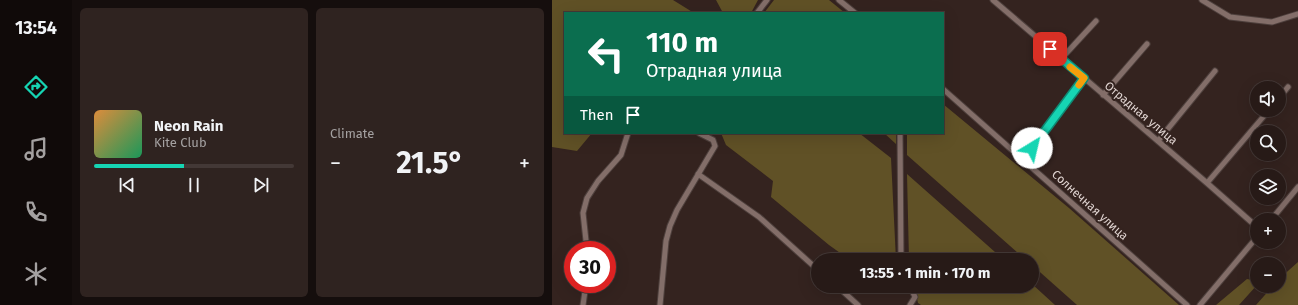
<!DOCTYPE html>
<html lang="en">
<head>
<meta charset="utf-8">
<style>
	:root { --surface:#271a17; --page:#2f2320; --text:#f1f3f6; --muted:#a4a1a1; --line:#433836; --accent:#16d5b3 }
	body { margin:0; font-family:"Fira Sans",sans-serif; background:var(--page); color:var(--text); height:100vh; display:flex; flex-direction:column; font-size:15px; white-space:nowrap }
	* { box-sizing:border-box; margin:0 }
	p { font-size:13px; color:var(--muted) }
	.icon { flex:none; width:22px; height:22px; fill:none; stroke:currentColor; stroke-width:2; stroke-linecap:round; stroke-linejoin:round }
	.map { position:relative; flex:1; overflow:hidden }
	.details { display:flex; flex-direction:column; gap:8px; padding:8px; background:#150e0d; width:480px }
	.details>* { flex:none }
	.guide { position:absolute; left:12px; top:12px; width:380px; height:122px; border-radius:0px; box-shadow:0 4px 16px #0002,0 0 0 1px var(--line); background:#0b6e4f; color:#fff; overflow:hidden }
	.controls { position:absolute; left:698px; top:81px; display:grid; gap:8px }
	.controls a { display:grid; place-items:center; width:36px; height:36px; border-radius:50%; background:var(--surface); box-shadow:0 4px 16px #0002,0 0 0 1px var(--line); font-size:20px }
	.speed { position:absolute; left:12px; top:241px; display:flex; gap:8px; font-size:20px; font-weight:700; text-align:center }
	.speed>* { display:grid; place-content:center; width:52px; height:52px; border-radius:50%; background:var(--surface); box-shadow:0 4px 16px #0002,0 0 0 1px var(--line); line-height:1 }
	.speed .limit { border:6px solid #d22; background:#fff; color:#111 }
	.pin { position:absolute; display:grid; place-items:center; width:34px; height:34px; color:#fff; margin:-17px; border-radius:8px; box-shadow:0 2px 6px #0006 }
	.me { position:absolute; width:44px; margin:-22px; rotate:36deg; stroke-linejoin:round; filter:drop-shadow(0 0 3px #0008) }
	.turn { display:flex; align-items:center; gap:14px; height:84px; padding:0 16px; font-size:18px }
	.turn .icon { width:52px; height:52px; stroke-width:2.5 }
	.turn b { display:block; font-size:28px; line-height:34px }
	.then { display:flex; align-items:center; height:38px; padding:0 16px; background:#0003; gap:8px; font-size:15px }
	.big { font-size:30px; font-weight:700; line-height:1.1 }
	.details .card { flex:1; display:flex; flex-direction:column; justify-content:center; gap:6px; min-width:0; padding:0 14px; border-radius:6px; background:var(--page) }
	.song { display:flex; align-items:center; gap:12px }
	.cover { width:48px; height:48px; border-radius:6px; background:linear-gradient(135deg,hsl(30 70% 55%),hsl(150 70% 35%)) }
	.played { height:4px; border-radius:2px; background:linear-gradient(90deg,var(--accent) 45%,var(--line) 45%) }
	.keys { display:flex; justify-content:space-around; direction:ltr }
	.heat { display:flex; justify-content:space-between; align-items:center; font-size:22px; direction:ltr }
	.details .tiles { flex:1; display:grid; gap:8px; grid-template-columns:repeat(2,1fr) }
	.trip { position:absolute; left:259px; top:253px; width:228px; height:40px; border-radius:20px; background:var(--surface); box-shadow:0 4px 16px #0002,0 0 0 1px var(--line); font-weight:700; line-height:40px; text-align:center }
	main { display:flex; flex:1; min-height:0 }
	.tab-bar { display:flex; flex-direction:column; width:72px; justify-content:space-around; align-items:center; background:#100a09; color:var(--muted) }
	.tab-bar .icon { width:28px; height:28px }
	.tab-bar .active { color:var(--accent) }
	.tab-bar b { font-size:18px; color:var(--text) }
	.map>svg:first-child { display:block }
	.forest { fill:#605126 }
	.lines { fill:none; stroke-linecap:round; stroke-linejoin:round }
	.street-casing { stroke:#4e403d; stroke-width:7 }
	.street { stroke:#836e69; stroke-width:5 }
	.route-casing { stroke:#0e8a74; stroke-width:10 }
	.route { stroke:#16d5b3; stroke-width:7 }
	.slow { stroke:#f59e0b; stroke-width:7 }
	.labels { text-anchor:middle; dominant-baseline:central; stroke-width:4; stroke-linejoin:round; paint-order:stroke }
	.street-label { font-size:12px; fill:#dfd3d0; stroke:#34231f }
</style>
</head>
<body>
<main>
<nav class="tab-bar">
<b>13:54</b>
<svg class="icon active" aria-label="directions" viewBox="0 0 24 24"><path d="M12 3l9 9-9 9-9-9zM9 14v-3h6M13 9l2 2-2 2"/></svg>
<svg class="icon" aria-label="music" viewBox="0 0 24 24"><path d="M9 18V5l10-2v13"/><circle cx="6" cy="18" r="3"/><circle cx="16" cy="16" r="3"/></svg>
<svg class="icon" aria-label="phone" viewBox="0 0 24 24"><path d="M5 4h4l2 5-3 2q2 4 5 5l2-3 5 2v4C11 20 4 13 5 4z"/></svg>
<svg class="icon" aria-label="climate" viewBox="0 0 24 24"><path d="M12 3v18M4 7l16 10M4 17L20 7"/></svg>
</nav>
<section class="details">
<div class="tiles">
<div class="card">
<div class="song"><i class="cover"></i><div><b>Neon Rain</b><p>Kite Club</p></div></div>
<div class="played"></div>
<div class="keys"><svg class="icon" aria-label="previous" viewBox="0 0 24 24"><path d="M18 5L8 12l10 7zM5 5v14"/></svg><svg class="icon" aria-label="pause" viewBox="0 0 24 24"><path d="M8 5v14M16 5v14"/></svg><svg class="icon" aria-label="next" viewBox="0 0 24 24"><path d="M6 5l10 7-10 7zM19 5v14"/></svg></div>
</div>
<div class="card"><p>Climate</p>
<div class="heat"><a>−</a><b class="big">21.5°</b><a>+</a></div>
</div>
</div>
</section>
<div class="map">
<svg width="746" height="305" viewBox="0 0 746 305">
	<rect width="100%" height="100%" fill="#34231f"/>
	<path class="forest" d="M 0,0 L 121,0 L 142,13 L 13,13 L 13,133 L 40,133 L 25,151 L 0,147 Z
		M 164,0 L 206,0 L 199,13 L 171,13 Z
		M 222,0 L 277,0 L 293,13 L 212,13 Z
		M 391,104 L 517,208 L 627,305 L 525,305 L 480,265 L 480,260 L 474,260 L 355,155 L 355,133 L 391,133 Z
		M 169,133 L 307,133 L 339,158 L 344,260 L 298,260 L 277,245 L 219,197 L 221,181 L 174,145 Z
		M 332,133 L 344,133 L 344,144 Z
		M 355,174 L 452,260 L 357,260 Z
		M 746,262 L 746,305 L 704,305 L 721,286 L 727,286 L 727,279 Z
		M 695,279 L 705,281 L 705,285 L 687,305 L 664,305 Z
		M 480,284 L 503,305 L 369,305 L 366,303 L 362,286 L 480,286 Z"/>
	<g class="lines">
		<defs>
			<path id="street" d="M 287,0 L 303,13
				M 441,0 L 655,183 L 705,227
				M 650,0 L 678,17 L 720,22 L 746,14
				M 205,13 L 215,0
				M 509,59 L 544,21
				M 391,89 L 635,305
				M 551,95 L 595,44
				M 727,98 L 736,87
				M 348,133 L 349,260
				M 606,141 L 663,71
				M 472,160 L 531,78
				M 146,174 L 207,217 L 266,270
				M 655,183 L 717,110
				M 719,220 L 746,187
				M 35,250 L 31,213 L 35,198 L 46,181 L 69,155 L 76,133
				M 285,286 L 306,305
				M 31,305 L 34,284
				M 108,305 L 114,241 L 118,226 L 125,210 L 163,146 L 161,140 L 147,133
				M 358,305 L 363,297 L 358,286
				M 648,305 L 705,237"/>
		</defs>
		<use href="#street" class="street-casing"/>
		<use href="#street" class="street"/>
	</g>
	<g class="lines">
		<defs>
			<path id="route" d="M 480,148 L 532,78 L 498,49"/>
		</defs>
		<use href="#route" class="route-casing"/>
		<use href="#route" class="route"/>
		<path class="slow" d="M 518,67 L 532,78 L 527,85"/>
	</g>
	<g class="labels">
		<g class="street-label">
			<text transform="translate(589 113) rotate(40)">Отрадная улица</text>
			<text transform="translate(538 205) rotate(42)">Солнечная улица</text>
		</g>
	</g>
</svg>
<div class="controls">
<a><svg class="icon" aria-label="sound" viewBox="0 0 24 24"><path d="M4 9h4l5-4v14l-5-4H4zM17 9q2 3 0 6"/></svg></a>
<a><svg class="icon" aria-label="search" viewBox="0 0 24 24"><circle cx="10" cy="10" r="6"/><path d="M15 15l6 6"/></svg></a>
<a><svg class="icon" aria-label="layers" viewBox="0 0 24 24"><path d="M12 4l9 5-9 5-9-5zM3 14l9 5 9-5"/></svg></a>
<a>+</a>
<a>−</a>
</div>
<div class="speed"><div class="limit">30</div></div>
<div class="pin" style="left:498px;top:49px;background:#d93025"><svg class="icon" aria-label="arrive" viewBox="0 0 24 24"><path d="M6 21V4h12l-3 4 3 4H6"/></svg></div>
<svg class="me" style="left:480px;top:148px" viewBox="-20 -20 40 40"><circle r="19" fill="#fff"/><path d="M0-13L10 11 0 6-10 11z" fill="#16d5b3"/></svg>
<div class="trip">13:55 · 1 min · 170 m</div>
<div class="guide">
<div class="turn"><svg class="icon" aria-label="left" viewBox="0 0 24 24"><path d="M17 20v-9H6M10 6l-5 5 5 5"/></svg><div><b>110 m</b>Отрадная улица</div></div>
<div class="then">Then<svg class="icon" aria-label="arrive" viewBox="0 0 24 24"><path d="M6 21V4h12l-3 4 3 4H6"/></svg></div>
</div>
</div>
</main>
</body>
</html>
